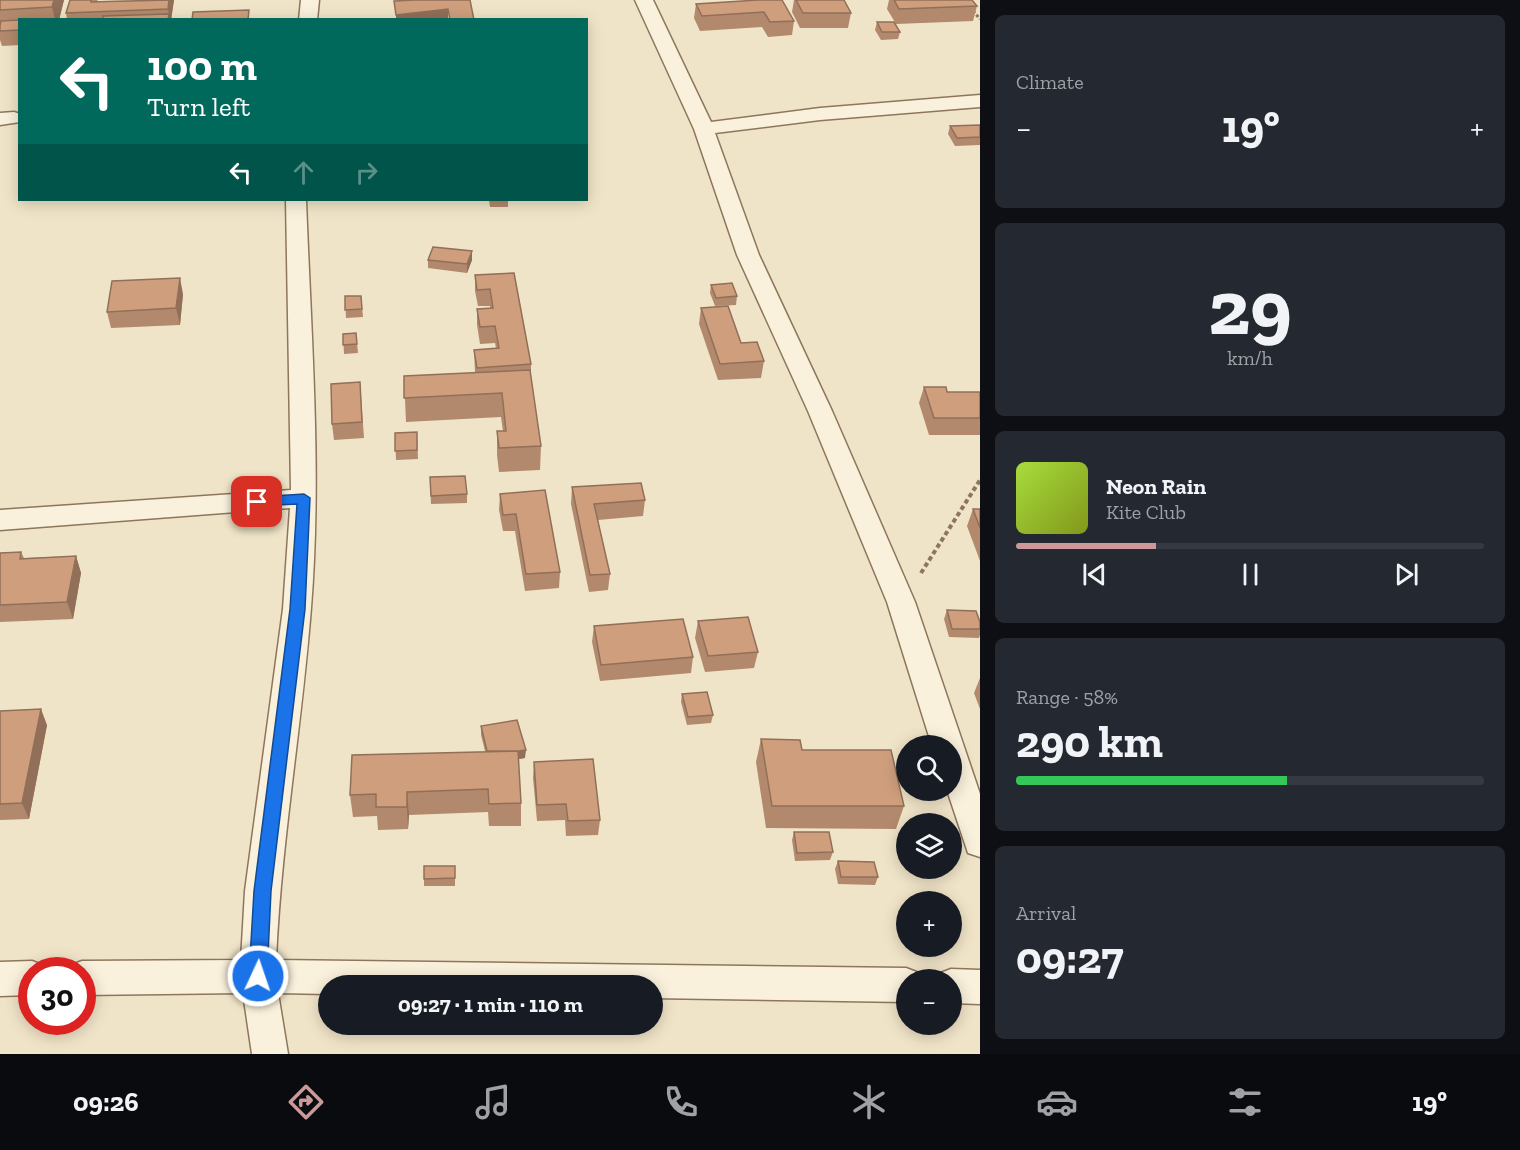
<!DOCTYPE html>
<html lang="en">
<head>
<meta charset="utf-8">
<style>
	:root { --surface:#171b24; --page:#242831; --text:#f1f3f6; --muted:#9ea1a6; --line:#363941; --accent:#cc999b }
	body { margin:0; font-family:"Zilla Slab",serif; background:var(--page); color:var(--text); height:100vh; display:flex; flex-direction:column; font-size:22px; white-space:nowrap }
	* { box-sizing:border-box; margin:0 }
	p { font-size:20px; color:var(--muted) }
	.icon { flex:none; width:33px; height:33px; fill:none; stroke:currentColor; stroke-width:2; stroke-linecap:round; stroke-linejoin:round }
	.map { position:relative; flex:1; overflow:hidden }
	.sheet { display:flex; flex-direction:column; gap:15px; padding:15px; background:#0d0f14; width:540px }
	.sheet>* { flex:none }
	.hud { position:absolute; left:18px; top:18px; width:570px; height:183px; border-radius:0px; box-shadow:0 3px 15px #0003; background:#00695c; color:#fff; overflow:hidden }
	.tools { position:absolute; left:896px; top:735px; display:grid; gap:12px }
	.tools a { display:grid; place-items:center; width:66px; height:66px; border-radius:50%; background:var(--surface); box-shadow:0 3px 15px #0003; font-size:30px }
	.speed { position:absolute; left:18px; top:957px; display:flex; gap:12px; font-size:30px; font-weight:700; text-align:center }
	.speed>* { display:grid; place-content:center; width:78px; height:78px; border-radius:50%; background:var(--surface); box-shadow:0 3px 15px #0003; line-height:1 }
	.speed .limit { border:9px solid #d22; background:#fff; color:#111 }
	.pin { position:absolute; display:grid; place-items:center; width:51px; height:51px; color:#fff; margin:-26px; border-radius:12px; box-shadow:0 3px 9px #0006 }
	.me { position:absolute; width:66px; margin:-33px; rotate:3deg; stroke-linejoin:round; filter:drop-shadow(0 0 4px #0008) }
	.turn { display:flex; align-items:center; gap:21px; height:126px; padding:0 30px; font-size:27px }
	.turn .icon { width:78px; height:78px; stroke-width:2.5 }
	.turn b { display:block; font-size:42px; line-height:51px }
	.lanes { display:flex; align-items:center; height:57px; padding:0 30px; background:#0003; justify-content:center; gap:30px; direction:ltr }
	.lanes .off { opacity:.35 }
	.big { font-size:45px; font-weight:700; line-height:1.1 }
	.sheet .card { flex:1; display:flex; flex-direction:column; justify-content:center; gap:9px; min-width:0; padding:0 21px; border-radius:9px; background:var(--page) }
	.sheet .dial { align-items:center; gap:0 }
	.dial b { font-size:78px; line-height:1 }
	.song { display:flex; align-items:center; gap:18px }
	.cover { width:72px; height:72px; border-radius:9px; background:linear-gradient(135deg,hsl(80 70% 55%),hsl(70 70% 35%)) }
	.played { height:6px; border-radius:3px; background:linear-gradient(90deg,var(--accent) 30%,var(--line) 30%) }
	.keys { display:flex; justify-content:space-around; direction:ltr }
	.heat { display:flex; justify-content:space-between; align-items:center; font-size:33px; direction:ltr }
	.charge { height:9px; border-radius:4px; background:linear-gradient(90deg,#34c759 58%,var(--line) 0) }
	.trip { position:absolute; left:318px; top:975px; width:345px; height:60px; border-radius:30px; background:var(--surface); box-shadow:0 3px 15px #0003; font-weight:700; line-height:60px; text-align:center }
	.menu { display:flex; height:96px; justify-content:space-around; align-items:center; background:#090b0e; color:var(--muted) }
	.menu .icon { width:42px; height:42px }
	.menu .selected { color:var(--accent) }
	.menu b { font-size:27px; color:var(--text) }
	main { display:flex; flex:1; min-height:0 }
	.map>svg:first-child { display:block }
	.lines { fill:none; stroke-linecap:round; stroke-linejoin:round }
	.minor-casing { stroke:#8d765c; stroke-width:3 }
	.path-far1 { stroke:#8d765c; stroke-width:3; stroke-dasharray:3 2; stroke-linecap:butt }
	.path { stroke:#8d765c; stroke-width:4; stroke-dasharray:4.5 3; stroke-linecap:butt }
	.minor { fill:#faf1dc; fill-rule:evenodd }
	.wall { fill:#b2896c }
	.shaded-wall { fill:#916f58 }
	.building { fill:#cf9f7d; stroke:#916f58; stroke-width:1.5 }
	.route { fill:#1a73e8; stroke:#114b97; stroke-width:1.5 }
</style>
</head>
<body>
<main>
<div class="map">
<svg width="980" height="1054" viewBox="0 0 980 1054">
	<rect width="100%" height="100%" fill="#f0e4c8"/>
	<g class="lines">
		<defs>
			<path id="minor" d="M 301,0 L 319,0 L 317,20 L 299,20 Z
				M 635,0 L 653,0 L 711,122 L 820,108 L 980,95 L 980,107 L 820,120 L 715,133 L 759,255 L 832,411 L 915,602 L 980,794 L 980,857 L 968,853 L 947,790 L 951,790 L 951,746 L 932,746 L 887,602 L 808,411 L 737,255 L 694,129 Z
				M 14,112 L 20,114 L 20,122 L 0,125 L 0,113 Z
				M 286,200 L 306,200 C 311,336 322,472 311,608 C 302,725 281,842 276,960 L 906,968 L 919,973 L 921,980 L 906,980 L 906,1002 L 652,998 L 652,986 L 328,986 L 328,994 L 278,993 L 288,1054 L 252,1054 L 243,993 L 82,995 L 82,970 L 68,970 L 69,966 L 82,961 L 241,960 L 245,891 L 283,609 L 290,508 L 0,530 L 0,510 L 291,490 Z
				M 32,961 L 45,966 L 46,970 L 32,970 L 32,995 L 0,996 L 0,962 Z
				M 951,969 L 980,970 L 980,1004 L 951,1003 L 951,980 L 936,980 L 938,974 Z"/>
		</defs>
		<use href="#minor" class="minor-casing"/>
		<path class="path-far1" d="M 973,11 L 980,19"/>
		<path class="path" d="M 921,573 L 980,480"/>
		<use href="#minor" class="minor"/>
	</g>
	<path class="wall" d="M 0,0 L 64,0 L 59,20 L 20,20 L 20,45 L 2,46 L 0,40 Z
		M 70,0 L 97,0 L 98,1 L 174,0 L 171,20 L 67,20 L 66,13 Z
		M 758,0 L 794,21 L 792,35 L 768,37 L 762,27 L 700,31 L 694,18 L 696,4 Z
		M 794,0 L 844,0 L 851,13 L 848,28 L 800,28 L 792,12 Z
		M 889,0 L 972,0 L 977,6 L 973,21 L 896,24 L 887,9 Z
		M 877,22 L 900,32 L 898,39 L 881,40 L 875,30 Z
		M 980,125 L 980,145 L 955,146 L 948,134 L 950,126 Z
		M 489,200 L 508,200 L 508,207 L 490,207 Z
		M 428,260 L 472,260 L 467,273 L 428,268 Z
		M 514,273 L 531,364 L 531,378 L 541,446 L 540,470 L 499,472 L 497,455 L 497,431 L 503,431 L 501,417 L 406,422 L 404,376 L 475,373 L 474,350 L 496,348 L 495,343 L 480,344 L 477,325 L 477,309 L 490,308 L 490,306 L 478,306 L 475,291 L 475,275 Z
		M 711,285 L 737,296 L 736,305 L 715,306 L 710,293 Z
		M 183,294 L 180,325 L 111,328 L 107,312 Z
		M 345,296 L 361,296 L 363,317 L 346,318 Z
		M 701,308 L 741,343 L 764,361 L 761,378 L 718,380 L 699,324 Z
		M 356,333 L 358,353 L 344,354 L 343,334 Z
		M 360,382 L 364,438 L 334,440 L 332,424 Z
		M 924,387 L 947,392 L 980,392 L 980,435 L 929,435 L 919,403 Z
		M 417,432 L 418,459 L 396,460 L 395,433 Z
		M 430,477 L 467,494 L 467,503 L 431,504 Z
		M 572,487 L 645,500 L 643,516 L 598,520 L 610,574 L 608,590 L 589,592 L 571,504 Z
		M 500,494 L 560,572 L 559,588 L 525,591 L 515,531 L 503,531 L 499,510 Z
		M 973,509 L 980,509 L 980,561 L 967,526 Z
		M 21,552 L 24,558 L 76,556 L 81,573 L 73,619 L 0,622 L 0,553 Z
		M 947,610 L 980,622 L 980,635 L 979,638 L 949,637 L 944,619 Z
		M 698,621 L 758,652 L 754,668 L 705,672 L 695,638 Z
		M 594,626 L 693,657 L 691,673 L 600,681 L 592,642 Z
		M 980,678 L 980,709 L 974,693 Z
		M 682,694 L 713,715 L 711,723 L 687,725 L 681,702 Z
		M 0,711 L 47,725 L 29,819 L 0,820 Z
		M 481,726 L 525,758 L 518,759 L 521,803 L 521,826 L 489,826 L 488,812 L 409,815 L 408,829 L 378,830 L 377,816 L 353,817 L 350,795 L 485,751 L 481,735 Z
		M 761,739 L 802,750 L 904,806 L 896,829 L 766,828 L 756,762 Z
		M 534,762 L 600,820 L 598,835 L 566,836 L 565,820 L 537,821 L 533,778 Z
		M 794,832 L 833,852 L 830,860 L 795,861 L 792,840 Z
		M 838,861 L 878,877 L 875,885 L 838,884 L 835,869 Z
		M 455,866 L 455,886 L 424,886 L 424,879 Z"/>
	<path class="shaded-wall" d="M 54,0 L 64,0 L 59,20 L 55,19 L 52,7 Z
		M 169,0 L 174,0 L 171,20 L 168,20 L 169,15 L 168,9 Z
		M 448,9 L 448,20 L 396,20 L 396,15 Z
		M 472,251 L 472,260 L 467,273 L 467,264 Z
		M 180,278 L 183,294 L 180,325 L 176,308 Z
		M 76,556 L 81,573 L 73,619 L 67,602 Z
		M 41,709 L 47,725 L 29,819 L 22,803 Z
		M 526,750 L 525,758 L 488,764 L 488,756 Z
		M 407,792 L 409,815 L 408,829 L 407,807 Z"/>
	<path class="building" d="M 0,0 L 54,0 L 52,7 L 0,10 Z
		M 70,0 L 91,0 L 91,2 L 169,0 L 168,9 L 66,13 Z
		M 415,0 L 470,0 L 474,20 L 450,20 L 448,9 L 396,15 L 394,1 Z
		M 758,0 L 782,0 L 794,21 L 770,22 L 764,12 L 702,16 L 696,4 Z
		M 796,0 L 844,0 L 851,13 L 803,13 Z
		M 894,0 L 972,0 L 977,6 L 899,9 Z
		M 249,10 L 248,20 L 192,20 L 193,12 Z
		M 169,14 L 168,20 L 103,20 L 103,16 Z
		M 20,20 L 20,30 L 0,31 L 0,25 L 1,21 Z
		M 877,22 L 894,22 L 900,32 L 882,32 Z
		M 980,125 L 980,137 L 957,138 L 950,126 Z
		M 433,247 L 472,251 L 467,264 L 428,260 Z
		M 514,273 L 531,364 L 477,368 L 474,350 L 499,348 L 495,326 L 480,327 L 477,309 L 493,308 L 490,289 L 477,290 L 475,275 Z
		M 180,278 L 176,308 L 107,312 L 112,281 Z
		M 732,283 L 737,296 L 716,298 L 711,285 Z
		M 345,296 L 361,296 L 362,309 L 345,310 Z
		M 728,306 L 741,343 L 757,342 L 764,361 L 720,364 L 701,308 Z
		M 356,333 L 357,344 L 343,345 L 343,334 Z
		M 530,370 L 541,446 L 499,448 L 497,431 L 506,431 L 502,393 L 404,398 L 404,376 Z
		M 360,382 L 362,422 L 332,424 L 331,384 Z
		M 924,387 L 946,387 L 947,392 L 980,392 L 980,418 L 934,418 Z
		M 417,432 L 417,450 L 395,451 L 395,433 Z
		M 465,476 L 467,494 L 431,496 L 430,477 Z
		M 641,483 L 645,500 L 594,504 L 610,574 L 590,575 L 572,487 Z
		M 545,490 L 560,572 L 526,574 L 516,514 L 503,515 L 500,494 Z
		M 973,509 L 980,509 L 980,528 Z
		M 21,552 L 20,559 L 76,556 L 67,602 L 0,605 L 0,553 Z
		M 947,610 L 976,611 L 980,622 L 980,629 L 952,629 Z
		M 748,617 L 758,652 L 708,656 L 698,621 Z
		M 683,619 L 693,657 L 601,665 L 594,626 Z
		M 707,692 L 713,715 L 688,717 L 682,694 Z
		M 41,709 L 22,803 L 0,804 L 0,711 Z
		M 517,720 L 526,750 L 518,751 L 487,751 L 481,726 Z
		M 761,739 L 800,740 L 802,750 L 891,750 L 904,806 L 772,806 Z
		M 518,751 L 521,803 L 489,804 L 488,789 L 407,792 L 407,807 L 376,807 L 376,794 L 350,795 L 352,755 Z
		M 593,759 L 600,820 L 568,821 L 566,804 L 537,805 L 534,762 Z
		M 794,832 L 829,832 L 833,852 L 797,853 Z
		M 838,861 L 874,862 L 878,877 L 841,877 Z
		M 424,866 L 455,866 L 455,878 L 424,879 Z"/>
	<path class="route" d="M 304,494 L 310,498 L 305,609 L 271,891 L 267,976 L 265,982 L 258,984 L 252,982 L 249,976 L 254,891 L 290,609 L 297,504 L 257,506 L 250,502 L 257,497 Z"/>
</svg>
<div class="tools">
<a><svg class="icon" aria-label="search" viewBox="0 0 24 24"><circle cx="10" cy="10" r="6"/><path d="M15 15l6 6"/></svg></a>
<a><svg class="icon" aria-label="layers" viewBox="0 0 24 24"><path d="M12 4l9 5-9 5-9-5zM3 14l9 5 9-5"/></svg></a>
<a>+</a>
<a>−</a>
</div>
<div class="speed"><div class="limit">30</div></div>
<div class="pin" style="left:257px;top:502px;background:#d93025"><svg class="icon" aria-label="arrive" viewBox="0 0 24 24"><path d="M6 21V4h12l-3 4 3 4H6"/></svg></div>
<svg class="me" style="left:258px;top:976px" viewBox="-20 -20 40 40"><circle r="17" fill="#1a73e8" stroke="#fff" stroke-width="3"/><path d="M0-11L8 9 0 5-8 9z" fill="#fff"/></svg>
<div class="trip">09:27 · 1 min · 110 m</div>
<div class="hud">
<div class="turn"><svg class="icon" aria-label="left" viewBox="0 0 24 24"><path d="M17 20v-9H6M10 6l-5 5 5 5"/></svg><div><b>100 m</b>Turn left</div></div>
<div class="lanes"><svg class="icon" aria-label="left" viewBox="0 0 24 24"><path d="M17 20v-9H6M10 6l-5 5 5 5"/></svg><svg class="icon off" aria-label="ahead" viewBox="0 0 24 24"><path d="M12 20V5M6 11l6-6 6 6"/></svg><svg class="icon off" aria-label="right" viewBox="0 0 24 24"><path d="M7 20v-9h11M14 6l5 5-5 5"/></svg></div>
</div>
</div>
<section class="sheet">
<div class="card"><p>Climate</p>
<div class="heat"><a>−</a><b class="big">19°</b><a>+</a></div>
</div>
<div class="card dial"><b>29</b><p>km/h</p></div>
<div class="card">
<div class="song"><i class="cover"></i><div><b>Neon Rain</b><p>Kite Club</p></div></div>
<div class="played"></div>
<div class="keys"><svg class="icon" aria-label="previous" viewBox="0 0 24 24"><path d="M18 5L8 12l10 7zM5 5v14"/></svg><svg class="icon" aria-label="pause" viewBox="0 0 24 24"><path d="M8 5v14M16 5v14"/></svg><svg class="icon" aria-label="next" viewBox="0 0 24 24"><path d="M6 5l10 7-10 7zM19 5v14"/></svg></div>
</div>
<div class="card"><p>Range · 58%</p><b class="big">290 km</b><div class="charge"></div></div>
<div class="card"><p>Arrival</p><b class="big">09:27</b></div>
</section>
</main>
<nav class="menu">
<b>09:26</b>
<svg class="icon selected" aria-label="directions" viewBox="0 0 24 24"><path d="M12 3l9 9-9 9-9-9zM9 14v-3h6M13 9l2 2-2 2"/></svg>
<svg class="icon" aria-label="music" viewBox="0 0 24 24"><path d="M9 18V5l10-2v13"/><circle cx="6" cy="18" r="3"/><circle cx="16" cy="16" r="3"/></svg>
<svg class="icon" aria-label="phone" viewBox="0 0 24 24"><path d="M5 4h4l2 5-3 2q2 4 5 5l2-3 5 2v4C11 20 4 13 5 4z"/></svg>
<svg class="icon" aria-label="climate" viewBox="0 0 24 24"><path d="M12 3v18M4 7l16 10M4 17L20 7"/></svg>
<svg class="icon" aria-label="car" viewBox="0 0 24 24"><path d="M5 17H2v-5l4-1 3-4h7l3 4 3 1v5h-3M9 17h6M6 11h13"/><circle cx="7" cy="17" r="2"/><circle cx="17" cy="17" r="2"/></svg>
<svg class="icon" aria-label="filters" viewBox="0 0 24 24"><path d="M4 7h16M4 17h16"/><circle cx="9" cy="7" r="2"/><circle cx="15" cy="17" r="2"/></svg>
<b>19°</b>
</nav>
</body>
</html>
